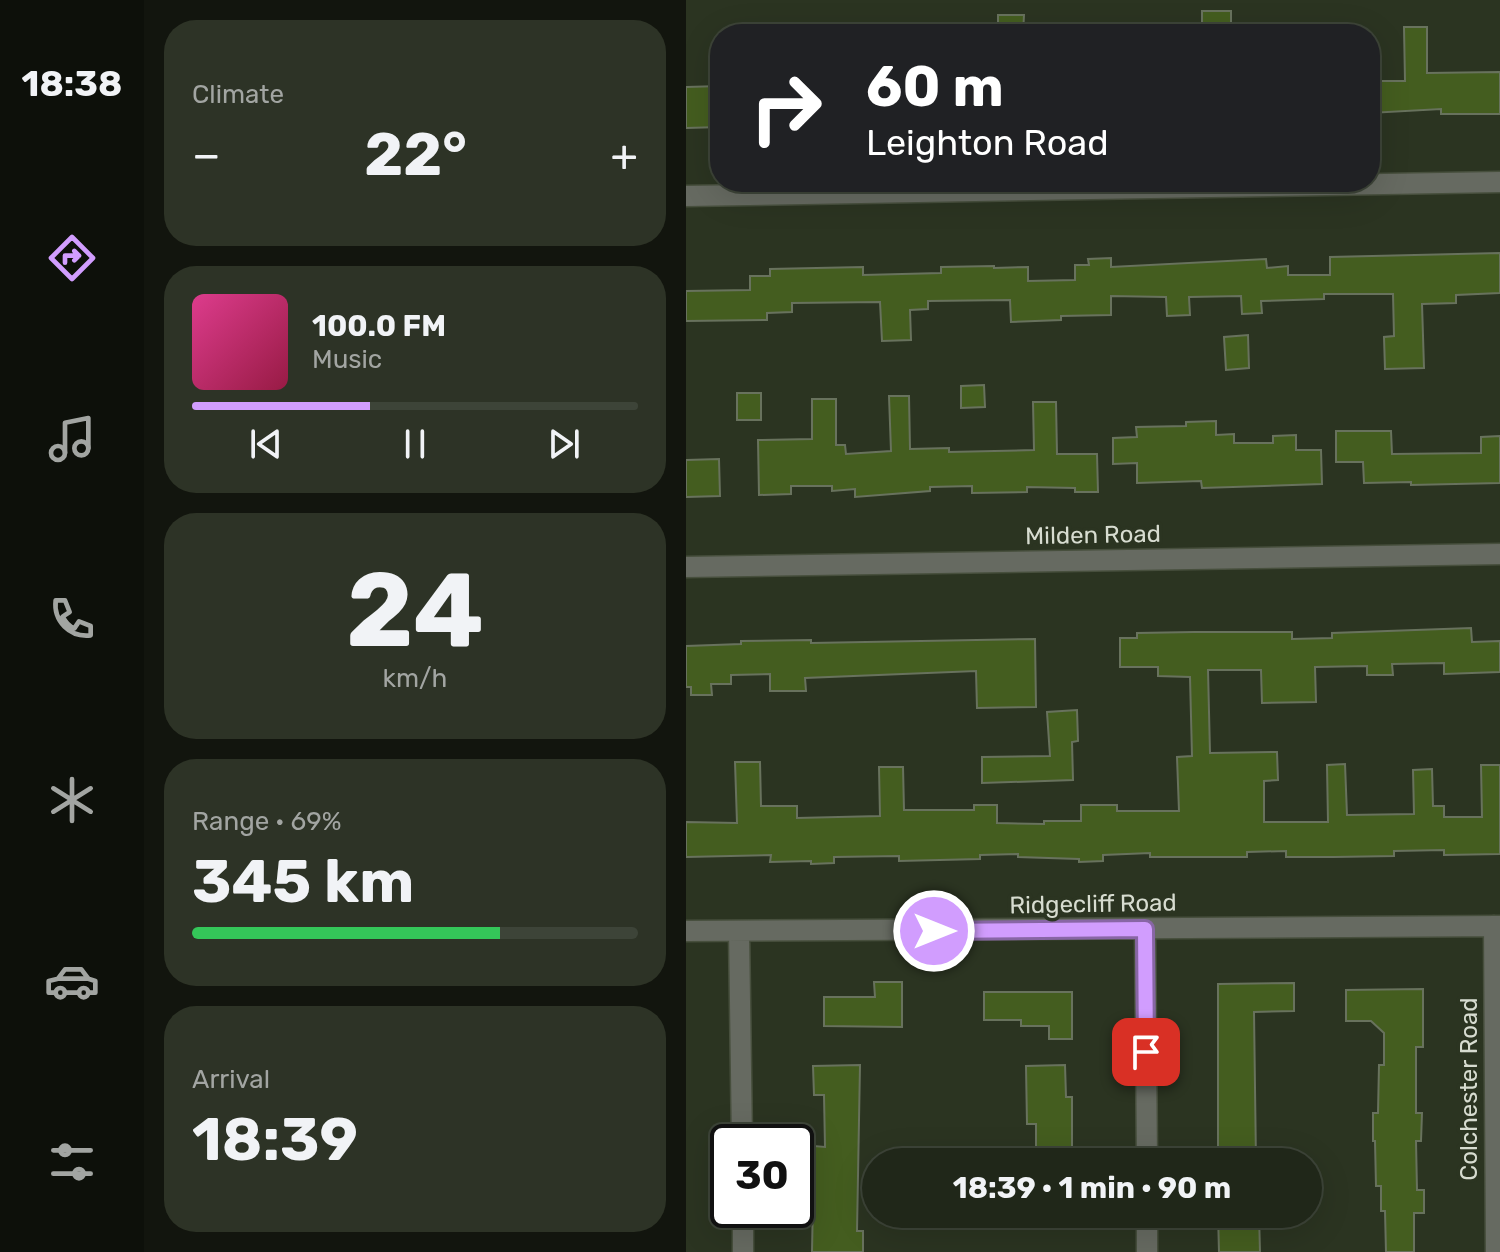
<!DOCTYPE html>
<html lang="en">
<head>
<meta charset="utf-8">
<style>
	:root { --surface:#202719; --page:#2d3326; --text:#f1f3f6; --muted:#a2a5a2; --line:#3d4438; --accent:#d19dfe }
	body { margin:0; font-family:Rubik,sans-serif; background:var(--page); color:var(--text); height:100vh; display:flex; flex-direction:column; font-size:30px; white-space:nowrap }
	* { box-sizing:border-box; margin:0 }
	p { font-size:26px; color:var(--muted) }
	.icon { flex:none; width:44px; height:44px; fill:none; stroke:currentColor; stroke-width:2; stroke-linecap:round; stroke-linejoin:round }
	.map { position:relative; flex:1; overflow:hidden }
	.sheet { display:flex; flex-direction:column; gap:20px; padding:20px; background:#12150e; width:542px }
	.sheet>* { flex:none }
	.banner { position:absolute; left:24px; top:24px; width:670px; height:168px; border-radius:32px; box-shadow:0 8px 32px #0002,0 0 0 2px var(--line); background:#202124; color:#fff; overflow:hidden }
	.speed { position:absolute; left:24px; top:1124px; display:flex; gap:16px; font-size:40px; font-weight:700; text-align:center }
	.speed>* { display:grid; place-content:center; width:104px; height:104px; border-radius:50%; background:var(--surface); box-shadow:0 8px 32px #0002,0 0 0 2px var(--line); line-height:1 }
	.speed .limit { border:4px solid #111; border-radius:12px; background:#fff; color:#111 }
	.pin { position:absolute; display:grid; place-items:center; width:68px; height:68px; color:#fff; margin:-34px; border-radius:16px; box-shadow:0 4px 12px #0006 }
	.me { position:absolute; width:88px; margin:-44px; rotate:90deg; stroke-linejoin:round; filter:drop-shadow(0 0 6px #0008) }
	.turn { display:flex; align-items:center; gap:28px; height:168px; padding:0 24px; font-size:36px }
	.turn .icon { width:104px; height:104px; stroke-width:2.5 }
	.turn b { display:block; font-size:56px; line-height:68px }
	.big { font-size:60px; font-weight:700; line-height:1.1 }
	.sheet .tile { flex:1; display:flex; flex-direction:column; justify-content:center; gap:12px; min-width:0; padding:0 28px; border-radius:32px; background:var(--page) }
	.sheet .dial { align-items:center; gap:0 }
	.dial b { font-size:104px; line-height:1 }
	.song { display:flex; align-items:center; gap:24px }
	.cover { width:96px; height:96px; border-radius:12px; background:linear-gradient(135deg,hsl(330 70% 55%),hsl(340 70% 35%)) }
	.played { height:8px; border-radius:4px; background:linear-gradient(90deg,var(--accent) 40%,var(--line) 40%) }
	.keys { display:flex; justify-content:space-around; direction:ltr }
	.heat { display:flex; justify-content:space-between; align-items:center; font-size:44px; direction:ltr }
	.charge { height:12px; border-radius:6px; background:linear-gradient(90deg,#34c759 69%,var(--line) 0) }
	.trip { position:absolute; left:176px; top:1148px; width:460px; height:80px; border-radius:40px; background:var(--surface); box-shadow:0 8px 32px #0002,0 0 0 2px var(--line); font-weight:700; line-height:80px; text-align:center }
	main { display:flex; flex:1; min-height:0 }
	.menu { display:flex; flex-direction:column; width:144px; justify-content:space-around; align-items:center; background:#0d100a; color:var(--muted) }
	.menu .icon { width:56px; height:56px }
	.menu .on { color:var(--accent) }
	.menu b { font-size:36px; color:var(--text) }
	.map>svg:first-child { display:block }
	.building { fill:#445d1f; stroke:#68725d; stroke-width:2 }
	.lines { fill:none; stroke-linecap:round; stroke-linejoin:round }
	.street-casing { stroke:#474f3d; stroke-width:23 }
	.street { stroke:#666a61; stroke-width:20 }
	.route-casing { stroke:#8866a5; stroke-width:20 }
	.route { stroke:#d19dfe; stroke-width:14 }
	.labels { text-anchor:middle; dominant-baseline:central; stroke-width:7; stroke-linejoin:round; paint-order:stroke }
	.street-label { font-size:24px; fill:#d7dcd0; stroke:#2b3421 }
</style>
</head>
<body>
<main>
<nav class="menu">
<b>18:38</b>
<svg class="icon on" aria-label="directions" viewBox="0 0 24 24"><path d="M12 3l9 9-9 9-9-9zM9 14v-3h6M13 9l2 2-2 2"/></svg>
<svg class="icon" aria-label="music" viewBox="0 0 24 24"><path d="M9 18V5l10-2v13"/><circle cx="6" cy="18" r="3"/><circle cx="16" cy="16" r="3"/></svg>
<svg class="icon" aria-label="phone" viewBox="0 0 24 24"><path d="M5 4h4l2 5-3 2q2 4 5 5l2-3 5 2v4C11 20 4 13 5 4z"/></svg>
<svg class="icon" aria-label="climate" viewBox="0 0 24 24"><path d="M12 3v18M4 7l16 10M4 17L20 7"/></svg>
<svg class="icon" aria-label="car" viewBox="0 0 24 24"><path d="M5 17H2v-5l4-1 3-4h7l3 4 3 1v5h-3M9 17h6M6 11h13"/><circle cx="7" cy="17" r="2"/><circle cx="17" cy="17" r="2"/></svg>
<svg class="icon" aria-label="filters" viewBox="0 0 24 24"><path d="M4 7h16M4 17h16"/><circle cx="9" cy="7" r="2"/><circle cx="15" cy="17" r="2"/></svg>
</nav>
<section class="sheet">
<div class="tile"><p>Climate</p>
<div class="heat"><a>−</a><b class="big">22°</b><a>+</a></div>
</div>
<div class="tile">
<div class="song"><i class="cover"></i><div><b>100.0 FM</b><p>Music</p></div></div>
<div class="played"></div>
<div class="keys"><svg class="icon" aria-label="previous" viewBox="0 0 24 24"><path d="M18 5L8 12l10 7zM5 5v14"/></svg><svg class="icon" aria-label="pause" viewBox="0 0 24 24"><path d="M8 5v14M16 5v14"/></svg><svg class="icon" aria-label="next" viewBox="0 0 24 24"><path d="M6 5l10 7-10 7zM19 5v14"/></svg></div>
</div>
<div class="tile dial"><b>24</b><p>km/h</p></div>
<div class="tile"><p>Range · 69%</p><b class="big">345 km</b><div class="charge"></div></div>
<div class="tile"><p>Arrival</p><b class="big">18:39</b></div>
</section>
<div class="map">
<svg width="814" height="1252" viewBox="0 0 814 1252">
	<rect width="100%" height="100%" fill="#2b3421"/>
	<path class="building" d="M 516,11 L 545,11 L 545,34 L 516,34 Z
		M 312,15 L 338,15 L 337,34 L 312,34 Z
		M 718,27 L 741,27 L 741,73 L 814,72 L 814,114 L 755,114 L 755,109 L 684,113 L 684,81 L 719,81 Z
		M 34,86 L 34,127 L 0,128 L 0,87 Z
		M 814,253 L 814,293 L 770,295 L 770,303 L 736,304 L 738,368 L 699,369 L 698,337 L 708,336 L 707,294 L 638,294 L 638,299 L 575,301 L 576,313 L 556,314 L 555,296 L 503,297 L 504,315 L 481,316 L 480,297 L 425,296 L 425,315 L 375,316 L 375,320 L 325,322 L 324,300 L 242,301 L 242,309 L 224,310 L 225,340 L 196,341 L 194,302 L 106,303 L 106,312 L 81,313 L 81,320 L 0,321 L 0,291 L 64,290 L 64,276 L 84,276 L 84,269 L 177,267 L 177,275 L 255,273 L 255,267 L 308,266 L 308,268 L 342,267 L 342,281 L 389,280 L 389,265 L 403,265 L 402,259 L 425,258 L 425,267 L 580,259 L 581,268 L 602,266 L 602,275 L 644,275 L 644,257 Z
		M 562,335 L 563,368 L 540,370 L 538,337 Z
		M 298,385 L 299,407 L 275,408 L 275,386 Z
		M 51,393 L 75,393 L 75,420 L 51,420 Z
		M 203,396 L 223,396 L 224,449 L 263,448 L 263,452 L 348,450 L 347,402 L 370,402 L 371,454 L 411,454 L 412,492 L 389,492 L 389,488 L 341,487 L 341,492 L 286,493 L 286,486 L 244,487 L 244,491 L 169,497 L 169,489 L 146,491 L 146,486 L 105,486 L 105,494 L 73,495 L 72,440 L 126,439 L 126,399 L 150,399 L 150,445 L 159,445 L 160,454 L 205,451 Z
		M 530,421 L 530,435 L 548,434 L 548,443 L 587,443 L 587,436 L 610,435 L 610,450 L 635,450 L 636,484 L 516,488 L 515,481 L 451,483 L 451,463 L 427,464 L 427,438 L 451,437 L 450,427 L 500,426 L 500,422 Z
		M 650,431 L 705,431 L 706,454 L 795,453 L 795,437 L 814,436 L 814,483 L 725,485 L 725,482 L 678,483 L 677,462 L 650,462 Z
		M 33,459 L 34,496 L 0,497 L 0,460 Z
		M 785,628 L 786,642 L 814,641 L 814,672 L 758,674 L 758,663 L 706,664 L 707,675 L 681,675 L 681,666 L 629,667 L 630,702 L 576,703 L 575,670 L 522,670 L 524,753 L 591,752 L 592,780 L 578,781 L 578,822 L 642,822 L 641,765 L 659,764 L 661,815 L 728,814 L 727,770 L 746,769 L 747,806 L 758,806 L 758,817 L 796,817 L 795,765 L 814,765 L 814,854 L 758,855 L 758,850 L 708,851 L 708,856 L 648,857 L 600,857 L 600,851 L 561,852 L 561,857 L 464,857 L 464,853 L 417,855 L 417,861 L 393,862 L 393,859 L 332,857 L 332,854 L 294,855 L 294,859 L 213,861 L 213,856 L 148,857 L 148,863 L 125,864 L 125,861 L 84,862 L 85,855 L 0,857 L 0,822 L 51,823 L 49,762 L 74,762 L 75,806 L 111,806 L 111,818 L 194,816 L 193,767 L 217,767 L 218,810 L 288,810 L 288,805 L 311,805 L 311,823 L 358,824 L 358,821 L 395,821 L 395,805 L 431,805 L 431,811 L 493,811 L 491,757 L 506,756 L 504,677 L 472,676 L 472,667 L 434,667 L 434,638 L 451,638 L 451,633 L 508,632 L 606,632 L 606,639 L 646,638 L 646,633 Z
		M 349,639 L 350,707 L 291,708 L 290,671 L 119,678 L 120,691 L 84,691 L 84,674 L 45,675 L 45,684 L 25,684 L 26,695 L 5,695 L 5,687 L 0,687 L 0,646 L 55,644 L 55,641 L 125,640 L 125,643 Z
		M 391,710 L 392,741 L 386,742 L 387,780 L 296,783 L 296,757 L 364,756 L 361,712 Z
		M 188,982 L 216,982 L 216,1027 L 138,1026 L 138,997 L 189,997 Z
		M 608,983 L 608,1011 L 568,1012 L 570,1162 L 532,1162 L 532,984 Z
		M 737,989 L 737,1047 L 730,1047 L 730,1113 L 736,1113 L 735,1141 L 730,1141 L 731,1190 L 738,1190 L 738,1213 L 728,1213 L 728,1252 L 700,1252 L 699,1211 L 695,1211 L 695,1186 L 690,1186 L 689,1141 L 687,1141 L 687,1113 L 692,1113 L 693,1065 L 698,1065 L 698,1033 L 685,1021 L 660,1021 L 660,990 Z
		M 298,992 L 386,992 L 386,1039 L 363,1039 L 363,1026 L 335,1026 L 335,1020 L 298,1020 Z
		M 174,1065 L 171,1231 L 177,1231 L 177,1252 L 126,1252 L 128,1146 L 139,1147 L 138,1095 L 128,1095 L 127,1066 Z
		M 379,1065 L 380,1097 L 386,1097 L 386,1162 L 350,1162 L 350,1124 L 341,1124 L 340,1066 Z
		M 532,1214 L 573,1214 L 574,1252 L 533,1252 Z"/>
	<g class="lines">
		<defs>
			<path id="street" d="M 0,196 L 814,182
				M 0,567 L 814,554
				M 808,926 L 810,1252
				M 459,929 L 461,1162
				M 0,931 L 814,926
				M 53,931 L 56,1142
				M 57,1210 L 57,1252
				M 461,1214 L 461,1252"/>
		</defs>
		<use href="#street" class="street-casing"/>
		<use href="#street" class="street"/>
	</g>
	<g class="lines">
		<defs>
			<path id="route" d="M 248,931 L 459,929 L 460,1052"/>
		</defs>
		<use href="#route" class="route-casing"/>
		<use href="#route" class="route"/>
	</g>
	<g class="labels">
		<g class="street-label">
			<text transform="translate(407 535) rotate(-1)">Milden Road</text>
			<text transform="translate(407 904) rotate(-1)">Ridgecliff Road</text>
			<text transform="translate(783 1089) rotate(-90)">Colchester Road</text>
		</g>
	</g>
</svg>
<div class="speed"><div class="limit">30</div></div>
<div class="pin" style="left:460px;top:1052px;background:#d93025"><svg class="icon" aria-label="arrive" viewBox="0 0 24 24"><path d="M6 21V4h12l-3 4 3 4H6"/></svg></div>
<svg class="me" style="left:248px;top:931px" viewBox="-20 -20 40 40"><circle r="17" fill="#d19dfe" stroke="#fff" stroke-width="3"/><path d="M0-11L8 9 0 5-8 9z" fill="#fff"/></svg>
<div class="trip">18:39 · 1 min · 90 m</div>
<div class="banner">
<div class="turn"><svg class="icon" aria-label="right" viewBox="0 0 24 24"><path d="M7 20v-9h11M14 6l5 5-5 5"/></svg><div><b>60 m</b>Leighton Road</div></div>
</div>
</div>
</main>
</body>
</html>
